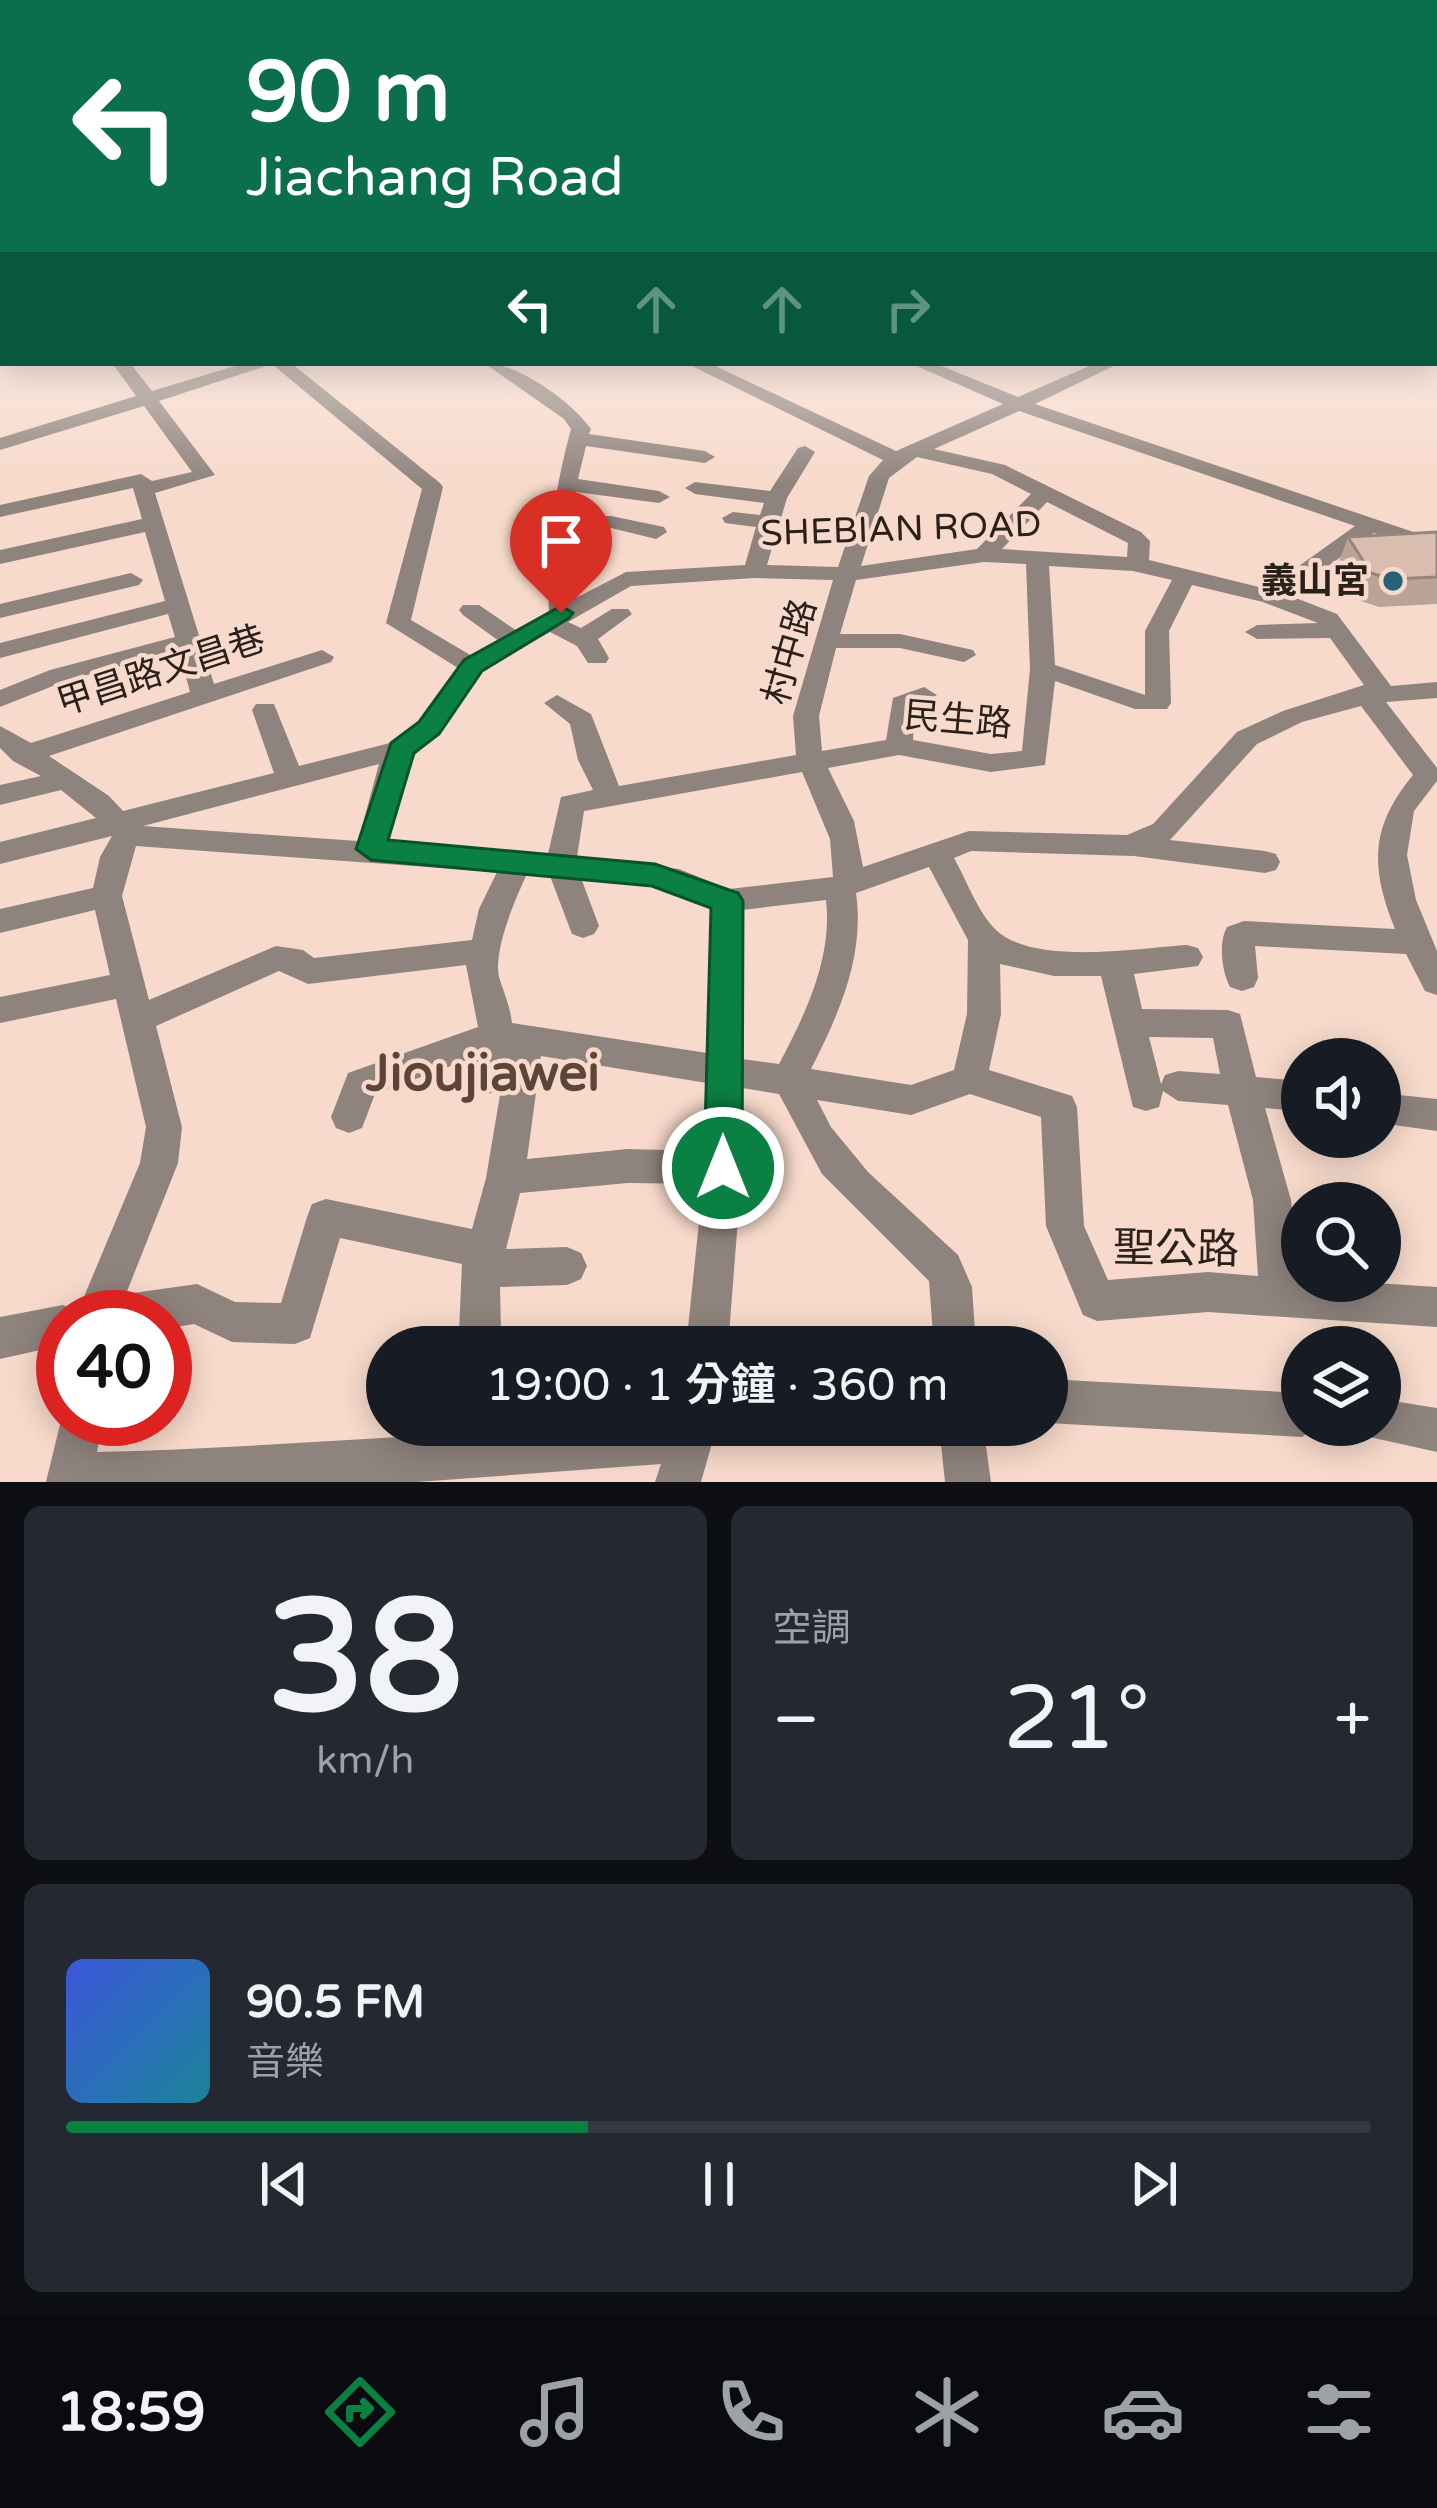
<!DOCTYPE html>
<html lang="zh-TW">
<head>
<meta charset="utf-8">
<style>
	:root { --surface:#171b24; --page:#242831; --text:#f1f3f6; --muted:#9ea1a6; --line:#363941; --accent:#0b8043 }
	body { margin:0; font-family:"Varela Round","Noto Sans TC",sans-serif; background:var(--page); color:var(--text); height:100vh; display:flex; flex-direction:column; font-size:45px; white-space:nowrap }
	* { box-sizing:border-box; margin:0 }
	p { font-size:39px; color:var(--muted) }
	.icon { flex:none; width:66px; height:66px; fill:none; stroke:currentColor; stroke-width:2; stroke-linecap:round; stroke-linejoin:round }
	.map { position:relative; height:1482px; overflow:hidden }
	.side { display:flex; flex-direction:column; gap:24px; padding:24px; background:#0d0f14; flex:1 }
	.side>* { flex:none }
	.banner { position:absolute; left:0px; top:0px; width:1437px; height:366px; box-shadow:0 6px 30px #0003; background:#0b6e4f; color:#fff; overflow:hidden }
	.tools { position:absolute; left:1281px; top:1038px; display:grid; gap:24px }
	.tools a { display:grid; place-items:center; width:120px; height:120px; border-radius:50%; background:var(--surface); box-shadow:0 6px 30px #0003; font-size:60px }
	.speed { position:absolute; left:36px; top:1290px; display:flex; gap:24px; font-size:60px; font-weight:700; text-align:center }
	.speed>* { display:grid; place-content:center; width:156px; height:156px; border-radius:50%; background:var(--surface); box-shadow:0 6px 30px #0003; line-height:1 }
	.speed .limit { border:18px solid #d22; background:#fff; color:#111 }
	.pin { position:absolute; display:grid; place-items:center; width:102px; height:102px; color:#fff; margin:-123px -51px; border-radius:50% 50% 50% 0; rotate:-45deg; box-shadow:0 0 12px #0007 }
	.pin .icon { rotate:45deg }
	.me { position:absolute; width:132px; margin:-66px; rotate:0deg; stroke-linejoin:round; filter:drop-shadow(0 0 9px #0008) }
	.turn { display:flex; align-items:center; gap:42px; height:252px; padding:0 48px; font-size:54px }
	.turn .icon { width:156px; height:156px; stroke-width:2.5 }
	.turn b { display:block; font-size:84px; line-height:102px }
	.lanes { display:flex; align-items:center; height:114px; padding:0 48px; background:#0003; justify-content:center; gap:60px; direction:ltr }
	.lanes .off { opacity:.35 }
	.big { font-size:90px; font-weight:600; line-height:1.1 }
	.side .widget { flex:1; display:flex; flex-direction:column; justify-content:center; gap:18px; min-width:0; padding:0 42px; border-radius:18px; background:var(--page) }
	.side .dial { align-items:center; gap:0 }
	.dial b { font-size:156px; line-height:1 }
	.song { display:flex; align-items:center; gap:36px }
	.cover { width:144px; height:144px; border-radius:18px; background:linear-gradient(135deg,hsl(230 70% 55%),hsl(190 70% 35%)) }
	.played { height:12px; border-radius:6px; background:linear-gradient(90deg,var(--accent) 40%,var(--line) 40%) }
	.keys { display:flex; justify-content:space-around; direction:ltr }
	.heat { display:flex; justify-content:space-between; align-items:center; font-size:66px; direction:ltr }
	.side .tiles { flex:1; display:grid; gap:24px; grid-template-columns:1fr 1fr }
	.widget:last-child { grid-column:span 2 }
	.trip { position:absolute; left:366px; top:1326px; width:702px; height:120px; border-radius:60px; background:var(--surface); box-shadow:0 6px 30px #0003; font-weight:600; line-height:120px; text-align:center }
	.dock { display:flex; height:192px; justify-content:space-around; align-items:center; background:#090b0e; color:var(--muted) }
	.dock .icon { width:84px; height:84px }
	.dock .current { color:var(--accent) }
	.dock b { font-size:54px; color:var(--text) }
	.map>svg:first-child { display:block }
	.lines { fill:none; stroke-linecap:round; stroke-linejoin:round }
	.stream { stroke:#c08260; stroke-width:4.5 }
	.minor { fill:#8f837d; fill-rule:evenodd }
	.wall { fill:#bba396 }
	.building { fill:#d9bdae; stroke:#98847a; stroke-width:3 }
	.route { fill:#0b8043; stroke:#07532c; stroke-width:3 }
	.poi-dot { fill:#27617a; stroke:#f7dacb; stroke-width:4.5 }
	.labels { text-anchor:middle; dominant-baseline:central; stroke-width:9; stroke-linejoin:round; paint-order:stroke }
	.street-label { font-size:36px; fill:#2b211b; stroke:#f7dacb }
	.poi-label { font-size:36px; font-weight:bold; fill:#2b211b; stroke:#f7dacb; text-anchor:end }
	.near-street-label { font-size:42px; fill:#2b211b; stroke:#f7dacb }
	.near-quarter-label { font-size:51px; font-weight:bold; fill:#5d4538; stroke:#f7dacb }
</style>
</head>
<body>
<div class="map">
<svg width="1437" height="1482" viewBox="0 0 1437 1482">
	<rect width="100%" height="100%" fill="#f7dacb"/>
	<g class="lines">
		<path class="stream" d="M 1434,304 L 1437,308"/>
		<path class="minor" d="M 1434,340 L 1437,341 L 1437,351 L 1434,350 Z
			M 112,363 L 130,363 L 152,391 L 245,363 L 291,363 L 440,483 L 443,487 L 411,620 L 472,656 L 499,641 L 463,615 L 459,610 L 463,605 L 479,605 L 517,631 L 549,613 C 546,549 554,491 571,429 L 564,419 L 484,363 C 518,363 571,401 591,429 L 589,434 L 705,451 L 715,457 L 705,463 L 586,446 L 578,479 L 659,491 L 670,497 L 659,503 L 576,492 L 573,516 L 611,516 L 664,527 L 667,532 L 656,539 L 611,528 L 572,528 L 572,600 L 626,572 L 745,565 L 756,527 L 725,523 L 722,518 L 733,512 L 760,515 L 764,503 L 695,494 L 685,488 L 695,482 L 770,491 L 798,448 L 805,446 L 815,452 L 787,498 L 767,565 L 838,567 L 869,476 L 883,460 L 686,363 L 709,363 L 896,451 L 1003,404 L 910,363 L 934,363 L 1018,397 L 1096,363 L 1120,363 L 1035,404 L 1437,540 L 1437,554 L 1374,533 L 1288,595 L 1337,614 L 1391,686 L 1437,682 L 1437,698 L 1386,702 L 1437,768 L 1437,781 L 1414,811 L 1407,855 L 1416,900 L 1437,951 L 1437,995 L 1425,991 L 1406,954 L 1255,946 L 1258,978 L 1254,987 L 1242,991 L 1230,987 C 1222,972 1218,943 1227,927 L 1244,921 L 1395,929 C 1370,867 1370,827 1413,775 L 1361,706 L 1302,722 L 1257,744 L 1170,840 L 1265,851 L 1276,854 L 1280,862 L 1276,870 L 1265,873 L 1134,856 L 971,851 L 954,858 C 967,881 977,911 996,930 C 1034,966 1138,948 1187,945 L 1198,948 L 1203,957 L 1198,966 L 1134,974 L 1142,1009 L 1228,1010 L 1240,1014 L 1256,1077 L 1302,1081 L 1302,1111 L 1265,1108 L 1291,1200 L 1298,1278 L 1437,1287 L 1437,1327 L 1208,1312 L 1097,1321 L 1083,1315 L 1046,1226 L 1041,1117 L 970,1094 L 911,1115 L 817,1100 L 831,1127 L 868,1172 L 958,1255 L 972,1287 L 976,1347 L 934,1347 L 929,1281 L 822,1174 L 779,1094 L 742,1088 L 742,1168 L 728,1347 L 686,1347 L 703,1184 L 628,1183 L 520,1193 L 506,1249 L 567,1247 L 581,1253 L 587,1266 L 581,1279 L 567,1285 L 500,1287 L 501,1333 L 495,1347 L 465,1347 L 459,1333 L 462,1264 L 340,1238 L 310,1338 L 295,1344 L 232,1342 L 194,1324 L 165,1329 L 165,1317 L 63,1317 L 63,1345 L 0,1359 L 0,1317 L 63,1305 L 78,1311 L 140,1163 L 146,1127 L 116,999 L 0,1023 L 0,997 L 110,975 L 95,910 L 0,933 L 0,909 L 93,888 L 100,857 L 112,836 L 0,864 L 0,842 L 96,818 L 61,790 L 0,805 L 0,785 L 41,776 L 13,761 L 0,748 L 0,726 L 31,743 L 190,692 L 179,651 L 68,680 L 0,707 L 0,690 L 50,670 L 175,637 L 168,614 L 0,658 L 0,643 L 165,601 L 145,532 L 0,564 L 0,550 L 142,519 L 133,488 L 0,517 L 0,505 L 141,474 L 152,481 L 192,472 L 144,406 L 0,450 L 0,438 L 136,396 ZM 272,364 L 422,489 L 386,623 L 458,668 L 420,722 L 398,741 L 299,766 L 274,704 L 256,704 L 252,710 L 274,773 L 123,811 L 109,796 L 49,756 L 331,662 L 334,657 L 322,650 L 214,684 L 155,493 L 215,475 L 159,401 ZM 1019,411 L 1355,526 L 1267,589 L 1149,560 L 1150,541 L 1141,532 L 1005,465 L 934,449 ZM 917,457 L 992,474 L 1031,494 L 977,549 L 861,566 L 889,478 ZM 1047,502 L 1128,543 L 1127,557 L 1002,549 ZM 984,562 L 1026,564 L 1030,669 L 1022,751 L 991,754 L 913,740 L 915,708 L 937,695 L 924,687 L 893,698 L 886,740 L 822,751 L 819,716 L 836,648 L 900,648 L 964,662 L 976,655 L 973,650 L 900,634 L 840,634 L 856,580 ZM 1049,566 L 1133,571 L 1172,580 L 1145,631 L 1145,695 L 1055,665 ZM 754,578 L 833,580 L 793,716 L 796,755 L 619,786 L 591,714 L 557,695 L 544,703 L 570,724 L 578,760 L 593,790 L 561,797 L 548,854 L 387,843 L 407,762 L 438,734 L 481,671 L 550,632 L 577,646 L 588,663 L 606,663 L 609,658 L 598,639 L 632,614 L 628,609 L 612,609 L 581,628 L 568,622 L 631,586 ZM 1192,585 L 1263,602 L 1318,623 L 1257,625 L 1245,632 L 1257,639 L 1330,638 L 1364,685 L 1283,711 L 1237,732 L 1153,824 L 1127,835 L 969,831 L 863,867 L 854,821 L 828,768 L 899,755 L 991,772 L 1045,765 L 1055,681 L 1135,709 L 1167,709 L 1171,703 L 1169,631 ZM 379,764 L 358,841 L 143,826 ZM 802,772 L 830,839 L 833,877 L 729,889 L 679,869 L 577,857 L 584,811 ZM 136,846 L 497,872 L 479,909 L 472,940 L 314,958 L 303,950 L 276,946 L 149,1000 L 122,896 ZM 929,867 L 968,940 L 967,1014 L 954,1070 L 911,1085 L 811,1069 C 839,1014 865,956 856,893 ZM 527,874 L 550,876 L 572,934 L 583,938 L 594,934 L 599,926 L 581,878 L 674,890 L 711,907 L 707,1053 L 512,1023 C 510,1006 504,993 499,977 C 493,951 515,899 527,874 ZM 826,900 C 833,957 805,1015 779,1064 L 742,1059 L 742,910 ZM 1000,964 L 1054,976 L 1101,976 L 1133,1107 L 1146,1111 L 1159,1107 L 1163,1091 L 1178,1101 L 1228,1105 L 1253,1200 L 1258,1276 L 1208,1272 L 1108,1280 L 1084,1226 L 1077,1107 L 1072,1096 L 989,1070 L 1001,1014 ZM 466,965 L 478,1027 L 348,1073 L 331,1117 L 336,1128 L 349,1133 L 362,1128 L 375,1094 L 475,1057 L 470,1079 L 476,1089 L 488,1094 L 501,1089 L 486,1178 L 472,1229 L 326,1199 L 312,1204 L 307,1217 L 281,1303 L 235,1302 L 197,1284 L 126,1294 L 178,1163 L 182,1127 L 156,1026 L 279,971 L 308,984 ZM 1149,1037 L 1213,1038 L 1220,1074 L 1178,1071 L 1165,1075 L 1161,1084 ZM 541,1056 L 707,1083 L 705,1151 L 628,1149 L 527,1159 Z
			M 131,573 L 143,580 L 139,585 L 0,618 L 0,604 Z
			M 1380,1093 L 1437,1099 L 1437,1131 L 1380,1123 Z
			M 1047,1379 L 1302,1393 L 1302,1425 L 1320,1425 L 1302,1437 L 1047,1423 Z
			M 1380,1399 L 1437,1408 L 1437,1452 L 1365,1436 L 1360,1425 L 1380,1425 Z
			M 63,1412 L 63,1419 L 104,1419 L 97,1452 C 303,1447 508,1425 714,1425 L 716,1429 L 701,1482 L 655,1482 L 661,1464 L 417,1482 L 46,1482 Z
			M 939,1425 L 983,1425 L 991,1482 L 945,1482 Z"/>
	</g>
	<path class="wall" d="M 1437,532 L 1437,604 L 1379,607 L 1361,601 L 1338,564 L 1348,537 Z"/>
	<path class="building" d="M 1437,532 L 1437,577 L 1390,579 L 1371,573 L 1348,537 Z"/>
	<linearGradient id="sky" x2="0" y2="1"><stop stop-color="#98a0b2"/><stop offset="0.57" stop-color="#fbeee8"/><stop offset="1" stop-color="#fbeee8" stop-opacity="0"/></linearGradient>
	<rect width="1437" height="485" fill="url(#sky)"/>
	<path class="route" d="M 561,606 L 573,613 L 569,618 L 482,671 L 439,734 L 414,753 L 388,840 L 655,864 L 738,893 L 743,901 L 742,1168 L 737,1180 L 723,1185 L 710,1180 L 704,1168 L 711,908 L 652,886 L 371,860 L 356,849 L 391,743 L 419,722 L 464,660 Z"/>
	<circle class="poi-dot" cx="1393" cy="581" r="12"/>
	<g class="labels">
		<g class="street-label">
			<text transform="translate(901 529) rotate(-2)">SHEBIAN ROAD</text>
			<text transform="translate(790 652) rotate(-74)">村中路</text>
			<text transform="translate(161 671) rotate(-18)">甲昌路文昌巷</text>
			<text transform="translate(958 720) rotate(5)">民生路</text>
		</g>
		<g class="poi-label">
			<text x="1369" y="581">義山宮</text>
		</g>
		<g class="near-street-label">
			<text transform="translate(1176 1249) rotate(1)">聖公路</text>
		</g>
		<g class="near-quarter-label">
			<text x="483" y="1074">Jioujiawei</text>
		</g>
	</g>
</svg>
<div class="tools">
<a><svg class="icon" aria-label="sound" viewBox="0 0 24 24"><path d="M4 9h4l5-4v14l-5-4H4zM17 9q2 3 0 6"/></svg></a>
<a><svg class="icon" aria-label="search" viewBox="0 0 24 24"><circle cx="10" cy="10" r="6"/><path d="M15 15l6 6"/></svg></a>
<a><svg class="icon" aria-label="layers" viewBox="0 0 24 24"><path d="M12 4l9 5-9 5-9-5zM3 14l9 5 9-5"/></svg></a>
</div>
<div class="speed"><div class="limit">40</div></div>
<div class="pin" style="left:561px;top:613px;background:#d93025"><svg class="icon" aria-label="arrive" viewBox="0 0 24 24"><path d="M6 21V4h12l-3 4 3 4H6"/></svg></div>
<svg class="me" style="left:723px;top:1168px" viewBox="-20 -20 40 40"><circle r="17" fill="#0b8043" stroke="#fff" stroke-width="3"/><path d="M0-11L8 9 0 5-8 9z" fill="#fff"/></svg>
<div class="trip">19:00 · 1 分鐘 · 360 m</div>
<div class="banner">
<div class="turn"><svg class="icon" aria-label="left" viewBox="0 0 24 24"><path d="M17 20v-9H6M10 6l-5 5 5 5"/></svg><div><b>90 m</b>Jiachang Road</div></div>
<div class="lanes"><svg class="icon" aria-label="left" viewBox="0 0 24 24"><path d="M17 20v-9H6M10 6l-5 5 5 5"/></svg><svg class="icon off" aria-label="ahead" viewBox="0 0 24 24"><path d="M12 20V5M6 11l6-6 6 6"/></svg><svg class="icon off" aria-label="ahead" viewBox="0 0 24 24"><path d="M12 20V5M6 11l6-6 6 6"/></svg><svg class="icon off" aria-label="right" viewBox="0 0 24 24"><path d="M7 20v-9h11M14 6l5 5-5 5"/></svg></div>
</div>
</div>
<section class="side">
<div class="tiles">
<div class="widget dial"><b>38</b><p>km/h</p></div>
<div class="widget"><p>空調</p>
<div class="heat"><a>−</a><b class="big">21°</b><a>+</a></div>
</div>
<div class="widget">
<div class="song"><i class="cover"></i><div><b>90.5 FM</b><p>音樂</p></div></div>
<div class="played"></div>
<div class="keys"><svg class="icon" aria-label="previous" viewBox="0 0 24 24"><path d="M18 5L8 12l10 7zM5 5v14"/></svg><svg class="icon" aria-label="pause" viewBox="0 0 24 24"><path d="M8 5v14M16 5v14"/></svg><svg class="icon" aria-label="next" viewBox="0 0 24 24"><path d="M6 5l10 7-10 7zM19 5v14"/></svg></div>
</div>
</div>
</section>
<nav class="dock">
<b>18:59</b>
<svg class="icon current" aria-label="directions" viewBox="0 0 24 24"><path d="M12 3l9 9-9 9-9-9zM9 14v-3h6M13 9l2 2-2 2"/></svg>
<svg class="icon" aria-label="music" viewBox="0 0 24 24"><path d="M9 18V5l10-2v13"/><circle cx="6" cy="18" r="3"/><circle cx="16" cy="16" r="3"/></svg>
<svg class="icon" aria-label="phone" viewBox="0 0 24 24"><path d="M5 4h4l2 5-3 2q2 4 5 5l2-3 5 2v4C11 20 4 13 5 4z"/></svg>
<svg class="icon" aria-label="climate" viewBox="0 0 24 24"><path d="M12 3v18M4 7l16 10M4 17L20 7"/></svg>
<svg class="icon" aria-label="car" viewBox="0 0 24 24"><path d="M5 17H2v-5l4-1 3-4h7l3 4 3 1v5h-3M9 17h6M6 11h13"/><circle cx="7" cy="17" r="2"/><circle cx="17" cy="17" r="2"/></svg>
<svg class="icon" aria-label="filters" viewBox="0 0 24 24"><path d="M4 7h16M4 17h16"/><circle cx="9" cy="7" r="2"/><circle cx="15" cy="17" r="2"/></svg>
</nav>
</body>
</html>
